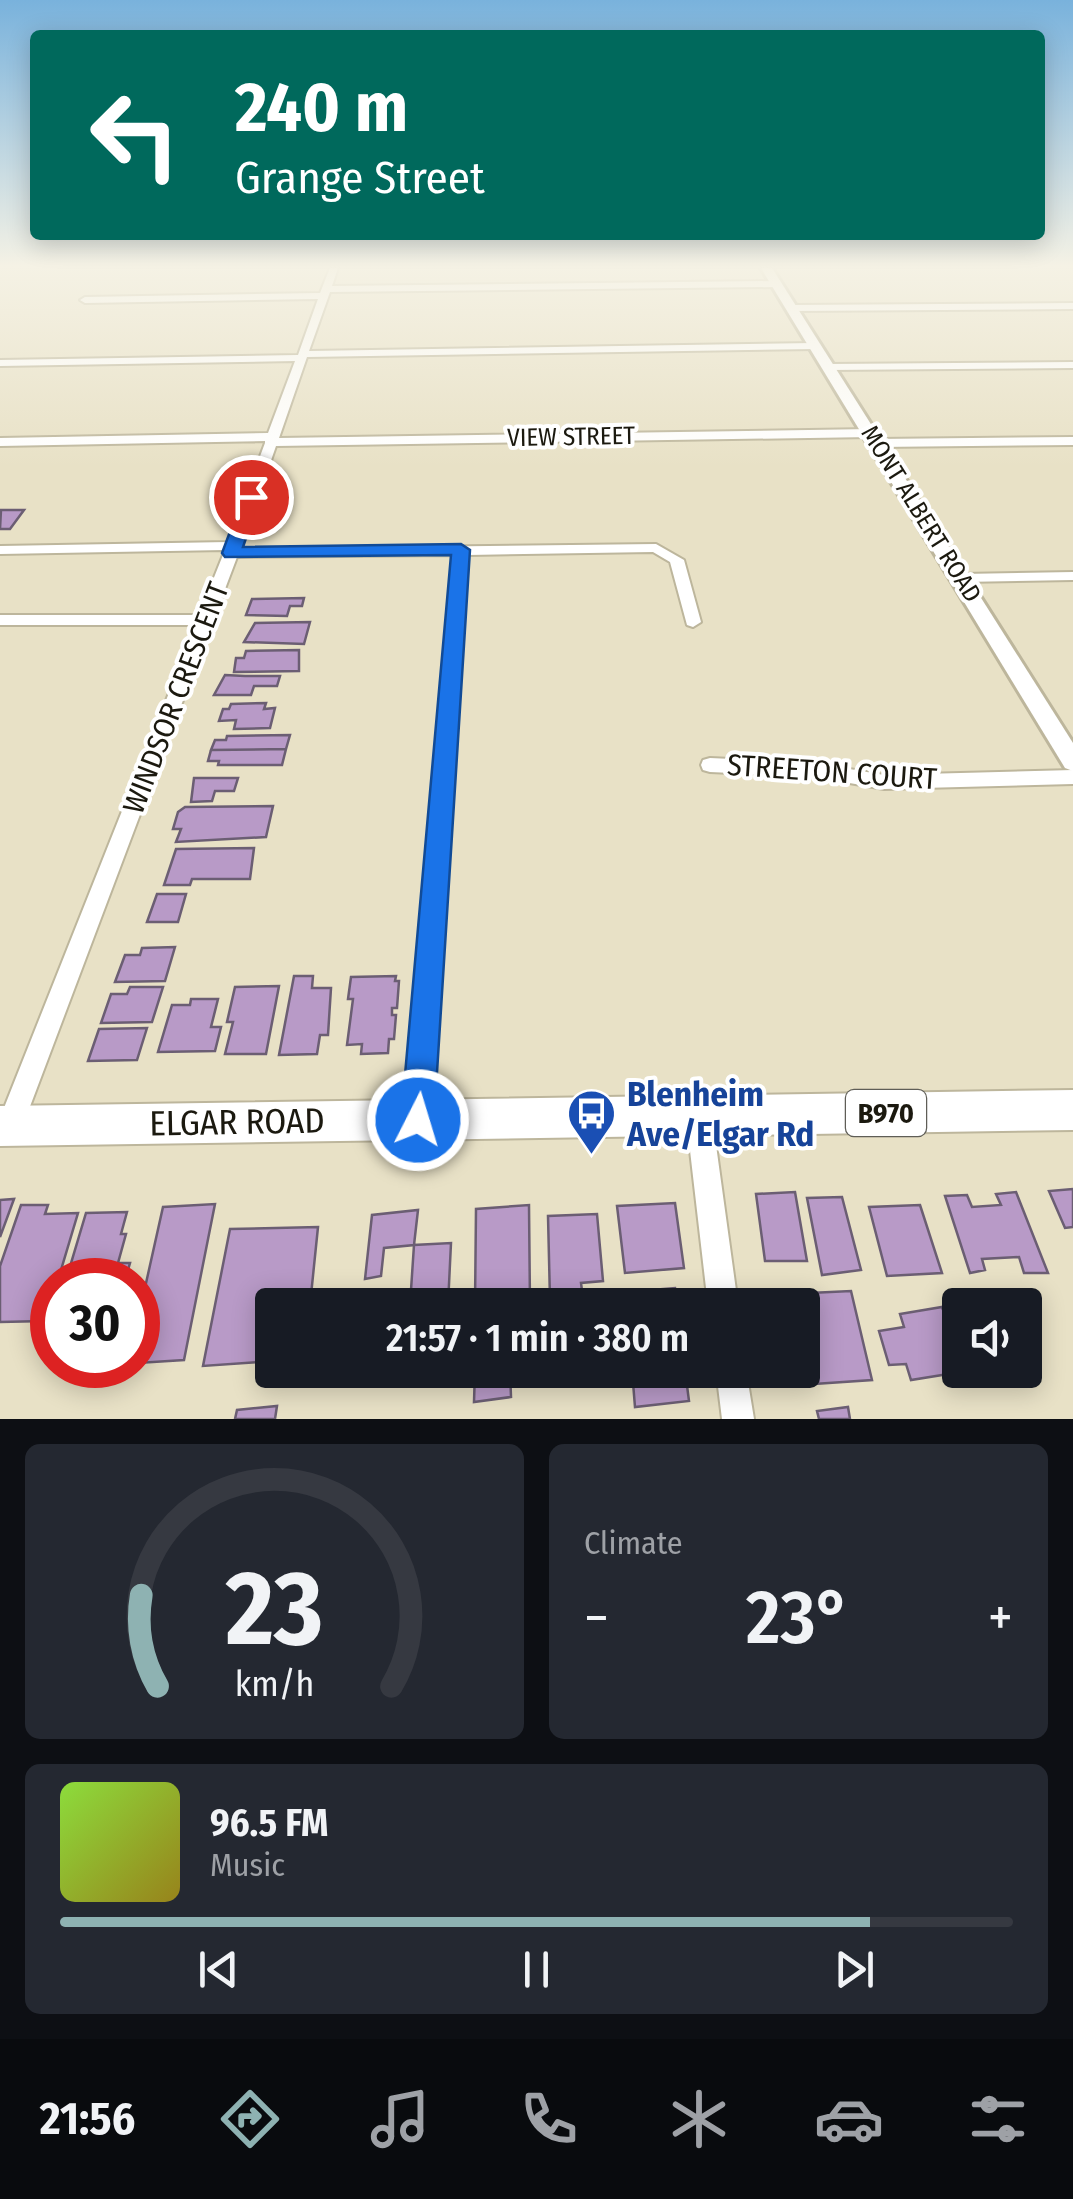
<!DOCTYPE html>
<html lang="en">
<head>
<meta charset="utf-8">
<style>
	:root { --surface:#171b24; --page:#242831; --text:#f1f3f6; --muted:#9ea1a6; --line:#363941; --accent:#8eb2b2 }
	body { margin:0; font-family:"Fira Sans Condensed",sans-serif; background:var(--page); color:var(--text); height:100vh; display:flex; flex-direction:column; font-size:38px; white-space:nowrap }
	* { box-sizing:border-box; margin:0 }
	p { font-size:32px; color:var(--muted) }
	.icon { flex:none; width:55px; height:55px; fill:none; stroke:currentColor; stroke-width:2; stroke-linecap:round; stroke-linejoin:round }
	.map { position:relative; height:1419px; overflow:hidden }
	.side { display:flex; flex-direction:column; gap:25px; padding:25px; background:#0d0f14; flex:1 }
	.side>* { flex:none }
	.banner { position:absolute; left:30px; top:30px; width:1015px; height:210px; border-radius:10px; box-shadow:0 5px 25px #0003; background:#00695c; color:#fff; overflow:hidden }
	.buttons { position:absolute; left:942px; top:1288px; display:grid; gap:20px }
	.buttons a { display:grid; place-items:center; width:100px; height:100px; border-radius:10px; background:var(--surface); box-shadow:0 5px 25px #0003; font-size:50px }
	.speed { position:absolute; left:30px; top:1258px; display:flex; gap:20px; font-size:50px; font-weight:700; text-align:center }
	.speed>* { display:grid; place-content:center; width:130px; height:130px; border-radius:50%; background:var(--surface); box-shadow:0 5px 25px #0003; line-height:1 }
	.speed .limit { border:15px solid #d22; background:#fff; color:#111 }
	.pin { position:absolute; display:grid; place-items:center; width:85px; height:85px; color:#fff; margin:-42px; border:5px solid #fff; border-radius:50%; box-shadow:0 2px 10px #0007 }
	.me { position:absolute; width:110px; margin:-55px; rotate:5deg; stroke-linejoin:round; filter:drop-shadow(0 0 8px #0008) }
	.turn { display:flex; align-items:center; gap:35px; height:210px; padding:0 40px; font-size:45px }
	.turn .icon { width:130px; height:130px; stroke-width:2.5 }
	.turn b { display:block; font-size:70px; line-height:85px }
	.big { font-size:75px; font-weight:600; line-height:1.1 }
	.side .widget { flex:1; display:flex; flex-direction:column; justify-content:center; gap:15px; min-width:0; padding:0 35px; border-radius:15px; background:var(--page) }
	.side .dial { align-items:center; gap:0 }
	.dial svg { height:260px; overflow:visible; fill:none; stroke:var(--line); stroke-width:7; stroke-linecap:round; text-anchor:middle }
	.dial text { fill:var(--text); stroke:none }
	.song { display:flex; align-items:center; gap:30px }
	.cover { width:120px; height:120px; border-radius:15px; background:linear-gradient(135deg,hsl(90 70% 55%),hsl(50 70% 35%)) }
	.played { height:10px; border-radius:5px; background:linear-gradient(90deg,var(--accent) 85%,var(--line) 85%) }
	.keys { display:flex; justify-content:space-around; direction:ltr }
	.heat { display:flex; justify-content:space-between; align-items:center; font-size:55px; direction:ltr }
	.side .tiles { flex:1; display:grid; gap:25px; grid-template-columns:1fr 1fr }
	.widget:last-child { grid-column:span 2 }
	.trip { position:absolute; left:255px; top:1288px; width:565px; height:100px; border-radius:10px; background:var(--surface); box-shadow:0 5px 25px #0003; font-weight:600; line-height:100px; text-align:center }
	.dock { display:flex; height:160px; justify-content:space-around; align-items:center; background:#090b0e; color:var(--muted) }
	.dock .icon { width:70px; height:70px }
	.dock .on { color:var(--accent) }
	.dock b { font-size:45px; color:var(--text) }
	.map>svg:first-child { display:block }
	.building { fill:#b89ac7; stroke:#6b5e73; stroke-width:2.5 }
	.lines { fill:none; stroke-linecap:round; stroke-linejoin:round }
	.minor-casing { stroke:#bdb69c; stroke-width:4 }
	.secondary-casing { stroke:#bdb69c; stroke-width:6 }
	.primary-casing { stroke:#bdb69c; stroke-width:4 }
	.minor { fill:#fff; fill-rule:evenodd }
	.secondary { fill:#fff; fill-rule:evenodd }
	.primary { fill:#fff; fill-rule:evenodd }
	.route { fill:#1a73e8; stroke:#114b97; stroke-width:2.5 }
	.labels { text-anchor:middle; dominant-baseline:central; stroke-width:8; stroke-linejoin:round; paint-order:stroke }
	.far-street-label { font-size:25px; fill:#1b190f; stroke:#fff }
	.shield { fill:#fff; stroke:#5f5e57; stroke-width:2.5 }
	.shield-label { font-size:28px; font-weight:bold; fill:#1b190f }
	.street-label { font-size:30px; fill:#1b190f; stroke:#fff }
	.near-transit-label { font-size:35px; font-weight:bold; fill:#164399; stroke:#fff; text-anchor:start }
	.near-street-label { font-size:35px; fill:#1b190f; stroke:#fff }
</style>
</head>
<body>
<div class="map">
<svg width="1073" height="1419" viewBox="0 0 1073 1419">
	<rect width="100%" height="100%" fill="#e8e1c6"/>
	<path class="building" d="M 24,510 L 10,529 L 0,529 L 1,510 Z
		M 304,598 L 302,606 L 290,606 L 287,616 L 246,615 L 252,599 Z
		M 310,622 L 304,644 L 244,642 L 255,623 Z
		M 299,650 L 299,671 L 234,672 L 236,658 L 244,658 L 246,651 Z
		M 225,675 L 245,676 L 280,676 L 277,686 L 254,686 L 251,695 L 214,695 Z
		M 266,703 L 264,709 L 275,708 L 270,728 L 234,729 L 236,720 L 219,721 L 223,709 L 229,709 L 231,704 Z
		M 290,735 L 286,749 L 211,750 L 215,740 L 226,740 L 227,736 Z
		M 286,749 L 282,765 L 218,765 L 219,761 L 208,761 L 211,750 Z
		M 194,778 L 238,778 L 234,791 L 215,791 L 212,801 L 191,802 Z
		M 273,806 L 266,837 L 176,842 L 181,829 L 173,829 L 178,812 L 185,807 Z
		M 254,848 L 250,879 L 192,879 L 190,885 L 164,885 L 176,849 Z
		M 157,894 L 186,894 L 178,922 L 147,922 Z
		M 175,947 L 165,981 L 115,982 L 125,955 L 140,955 L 142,948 Z
		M 294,976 L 313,976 L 312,988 L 331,988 L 328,1035 L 320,1035 L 317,1054 L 279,1055 Z
		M 396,976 L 395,981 L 399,981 L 397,1008 L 392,1008 L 392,1015 L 396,1015 L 394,1039 L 389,1039 L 388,1053 L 361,1054 L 362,1044 L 347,1045 L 353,999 L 348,999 L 351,977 Z
		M 279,986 L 266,1054 L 225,1054 L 233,1022 L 227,1022 L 235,987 Z
		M 130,987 L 163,987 L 152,1022 L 101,1023 L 111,994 L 127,994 Z
		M 191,999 L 218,999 L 211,1027 L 221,1027 L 215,1051 L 158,1052 L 172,1005 L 190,1005 Z
		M 147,1028 L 137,1060 L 88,1061 L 99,1029 Z
		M 1073,1189 L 1073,1227 L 1065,1228 L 1049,1191 Z
		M 795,1192 L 807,1261 L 765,1261 L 756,1194 Z
		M 1016,1192 L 1048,1273 L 1024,1273 L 1019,1257 L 982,1259 L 985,1270 L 970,1273 L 945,1196 L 967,1195 L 972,1207 L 1001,1205 L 996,1194 Z
		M 842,1197 L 861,1270 L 822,1275 L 807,1198 Z
		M 14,1199 L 0,1237 L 0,1200 Z
		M 675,1203 L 684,1268 L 625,1273 L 617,1206 Z
		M 215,1204 L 184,1360 L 138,1363 L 138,1319 L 163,1207 Z
		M 21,1205 L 48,1205 L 45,1214 L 78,1213 L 58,1280 L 52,1280 L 45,1321 L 0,1322 L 0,1266 Z
		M 529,1205 L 530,1305 L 475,1305 L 476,1209 Z
		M 920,1205 L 942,1273 L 887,1276 L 869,1207 Z
		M 418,1210 L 414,1245 L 384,1248 L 381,1276 L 365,1279 L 372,1215 Z
		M 127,1212 L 121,1234 L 126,1234 L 118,1263 L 130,1263 L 125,1280 L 66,1280 L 86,1213 Z
		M 597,1214 L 603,1281 L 581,1283 L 583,1298 L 550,1300 L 548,1216 Z
		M 318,1227 L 310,1305 L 272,1305 L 272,1361 L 203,1366 L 230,1229 Z
		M 451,1243 L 448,1305 L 410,1305 L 414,1245 Z
		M 675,1288 L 677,1305 L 628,1305 L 627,1292 Z
		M 851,1291 L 872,1380 L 785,1386 L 782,1370 L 802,1370 L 802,1342 L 814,1341 L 814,1328 L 802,1327 L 802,1305 L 770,1305 L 768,1295 Z
		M 942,1307 L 960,1354 L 960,1370 L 967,1371 L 911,1380 L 906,1364 L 889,1365 L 879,1331 L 904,1327 L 900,1314 Z
		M 475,1370 L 510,1370 L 511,1397 L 474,1402 Z
		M 632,1370 L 685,1370 L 689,1401 L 635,1407 Z
		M 277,1406 L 275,1419 L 235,1419 L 237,1410 Z
		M 848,1407 L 850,1419 L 819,1419 L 817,1411 Z"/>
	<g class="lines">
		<defs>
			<path id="minor" d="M 330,268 L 338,268 L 332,286 L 775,281 L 780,284 L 775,287 L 330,292 L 309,351 L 815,343 L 820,346 L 815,349 L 307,357 L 279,438 L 871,429 L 877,433 L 871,437 L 276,446 L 240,549 L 656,544 L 684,560 L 701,622 L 693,627 L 687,625 L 670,562 L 653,552 L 468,555 L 431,1119 L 427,1128 L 418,1132 L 409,1128 L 405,1119 L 453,555 L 237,557 L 23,1125 L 19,1134 L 10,1138 L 1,1134 L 0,1118 L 196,625 L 0,625 L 0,615 L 199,615 L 225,550 L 0,554 L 0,546 L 228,542 L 265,443 L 265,441 L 0,446 L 0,438 L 268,433 L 295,361 L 0,366 L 0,360 L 298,355 L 318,299 L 85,303 L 80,300 L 85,297 L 320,293 Z
				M 1073,303 L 1073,309 L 791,311 L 786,308 L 791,305 Z
				M 1073,362 L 1073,368 L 828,370 L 823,367 L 828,364 Z
				M 1073,437 L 1073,445 L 877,447 L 871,443 L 877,439 Z
				M 1073,572 L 1073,580 L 961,582 L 954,578 L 961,574 Z
				M 710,758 L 815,763 L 884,775 L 1073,770 L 1073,784 L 884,789 L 815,777 L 710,772 L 703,770 L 701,765 L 703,760 Z
				M 699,1103 L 708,1107 L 712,1116 L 738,1305 L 708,1305 L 686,1116 L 690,1107 Z
				M 716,1370 L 746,1370 L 754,1419 L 722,1419 Z"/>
			<path id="secondary" d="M 761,268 L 772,268 L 1073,743 L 1073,771 L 1065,768 Z"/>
			<path id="primary" d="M 1073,1090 L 1073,1130 L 0,1146 L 0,1106 Z"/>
		</defs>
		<use href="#minor" class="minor-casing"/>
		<use href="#secondary" class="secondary-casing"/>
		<use href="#primary" class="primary-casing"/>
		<use href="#minor" class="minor"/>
		<use href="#secondary" class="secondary"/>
		<use href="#primary" class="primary"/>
	</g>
	<linearGradient id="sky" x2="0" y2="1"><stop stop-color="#79b2dc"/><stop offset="0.57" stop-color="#f5f2e5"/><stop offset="1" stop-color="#f5f2e5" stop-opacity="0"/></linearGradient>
	<rect width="1073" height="467" fill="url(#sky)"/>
	<path class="route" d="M 251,492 L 260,497 L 243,547 L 461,544 L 470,550 L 434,1120 L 430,1132 L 418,1136 L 406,1132 L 401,1120 L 451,555 L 225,557 L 222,553 L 243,497 Z"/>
	<defs>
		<symbol id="bus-pin" viewBox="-11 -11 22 30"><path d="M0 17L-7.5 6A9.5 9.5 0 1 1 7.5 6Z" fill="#1a4fb4" stroke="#fff"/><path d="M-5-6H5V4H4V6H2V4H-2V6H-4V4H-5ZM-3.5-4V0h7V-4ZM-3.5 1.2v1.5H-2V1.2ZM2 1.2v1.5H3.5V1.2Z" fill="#fff"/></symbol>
	</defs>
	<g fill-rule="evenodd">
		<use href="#bus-pin" x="564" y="1086" width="55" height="75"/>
	</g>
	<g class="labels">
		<g class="far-street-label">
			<text transform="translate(571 437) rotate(-1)">VIEW STREET</text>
			<text transform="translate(921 514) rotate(58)">MONT ALBERT ROAD</text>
		</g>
		<rect class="shield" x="846" y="1090" width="80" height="46" rx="8"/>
		<g class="shield-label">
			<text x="886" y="1113">B970</text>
		</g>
		<g class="street-label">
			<text transform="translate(176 698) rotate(-69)">WINDSOR CRESCENT</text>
			<text transform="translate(832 772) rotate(4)">STREETON COURT</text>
		</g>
		<g class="near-transit-label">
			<text x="627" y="1094">Blenheim<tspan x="627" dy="40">Ave/Elgar Rd</tspan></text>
		</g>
		<g class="near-street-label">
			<text transform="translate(237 1122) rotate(-1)">ELGAR ROAD</text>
		</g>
	</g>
</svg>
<div class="buttons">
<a><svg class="icon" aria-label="sound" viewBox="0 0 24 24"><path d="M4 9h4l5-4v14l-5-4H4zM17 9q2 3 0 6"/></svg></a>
</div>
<div class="speed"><div class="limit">30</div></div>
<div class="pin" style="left:251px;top:497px;background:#d93025"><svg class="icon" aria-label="arrive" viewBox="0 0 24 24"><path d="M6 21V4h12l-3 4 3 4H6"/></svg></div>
<svg class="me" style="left:418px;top:1120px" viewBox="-20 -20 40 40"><circle r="17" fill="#1a73e8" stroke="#fff" stroke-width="3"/><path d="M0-11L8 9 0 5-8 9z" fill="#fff"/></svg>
<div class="trip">21:57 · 1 min · 380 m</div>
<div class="banner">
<div class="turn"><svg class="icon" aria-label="left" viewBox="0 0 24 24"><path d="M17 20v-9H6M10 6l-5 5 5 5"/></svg><div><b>240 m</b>Grange Street</div></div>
</div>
</div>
<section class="side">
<div class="tiles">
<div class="widget dial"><svg viewBox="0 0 100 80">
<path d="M14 69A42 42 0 1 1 86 69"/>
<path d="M14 69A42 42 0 0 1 9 41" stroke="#8eb2b2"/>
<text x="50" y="56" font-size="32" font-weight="700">23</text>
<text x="50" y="72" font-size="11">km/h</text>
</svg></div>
<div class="widget"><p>Climate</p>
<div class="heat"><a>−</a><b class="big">23°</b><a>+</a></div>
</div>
<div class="widget">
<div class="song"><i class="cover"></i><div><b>96.5 FM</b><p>Music</p></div></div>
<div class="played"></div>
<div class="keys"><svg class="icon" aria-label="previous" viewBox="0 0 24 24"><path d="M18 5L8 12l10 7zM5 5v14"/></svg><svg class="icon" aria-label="pause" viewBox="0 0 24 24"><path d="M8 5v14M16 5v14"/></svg><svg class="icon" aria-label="next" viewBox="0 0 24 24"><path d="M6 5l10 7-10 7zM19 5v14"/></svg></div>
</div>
</div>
</section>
<nav class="dock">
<b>21:56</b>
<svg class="icon on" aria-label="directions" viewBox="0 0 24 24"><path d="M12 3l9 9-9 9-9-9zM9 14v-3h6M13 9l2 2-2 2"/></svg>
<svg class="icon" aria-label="music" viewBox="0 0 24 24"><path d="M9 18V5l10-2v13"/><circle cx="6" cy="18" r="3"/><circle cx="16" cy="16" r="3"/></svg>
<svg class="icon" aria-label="phone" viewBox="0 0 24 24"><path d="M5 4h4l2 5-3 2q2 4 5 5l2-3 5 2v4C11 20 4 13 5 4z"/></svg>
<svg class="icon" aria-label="climate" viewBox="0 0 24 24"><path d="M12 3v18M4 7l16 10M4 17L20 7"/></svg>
<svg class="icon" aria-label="car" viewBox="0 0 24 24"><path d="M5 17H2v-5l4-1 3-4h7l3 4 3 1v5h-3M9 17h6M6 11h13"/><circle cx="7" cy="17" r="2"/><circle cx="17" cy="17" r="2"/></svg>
<svg class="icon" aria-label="filters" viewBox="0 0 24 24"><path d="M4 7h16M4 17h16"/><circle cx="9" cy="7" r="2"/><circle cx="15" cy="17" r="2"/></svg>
</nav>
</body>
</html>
